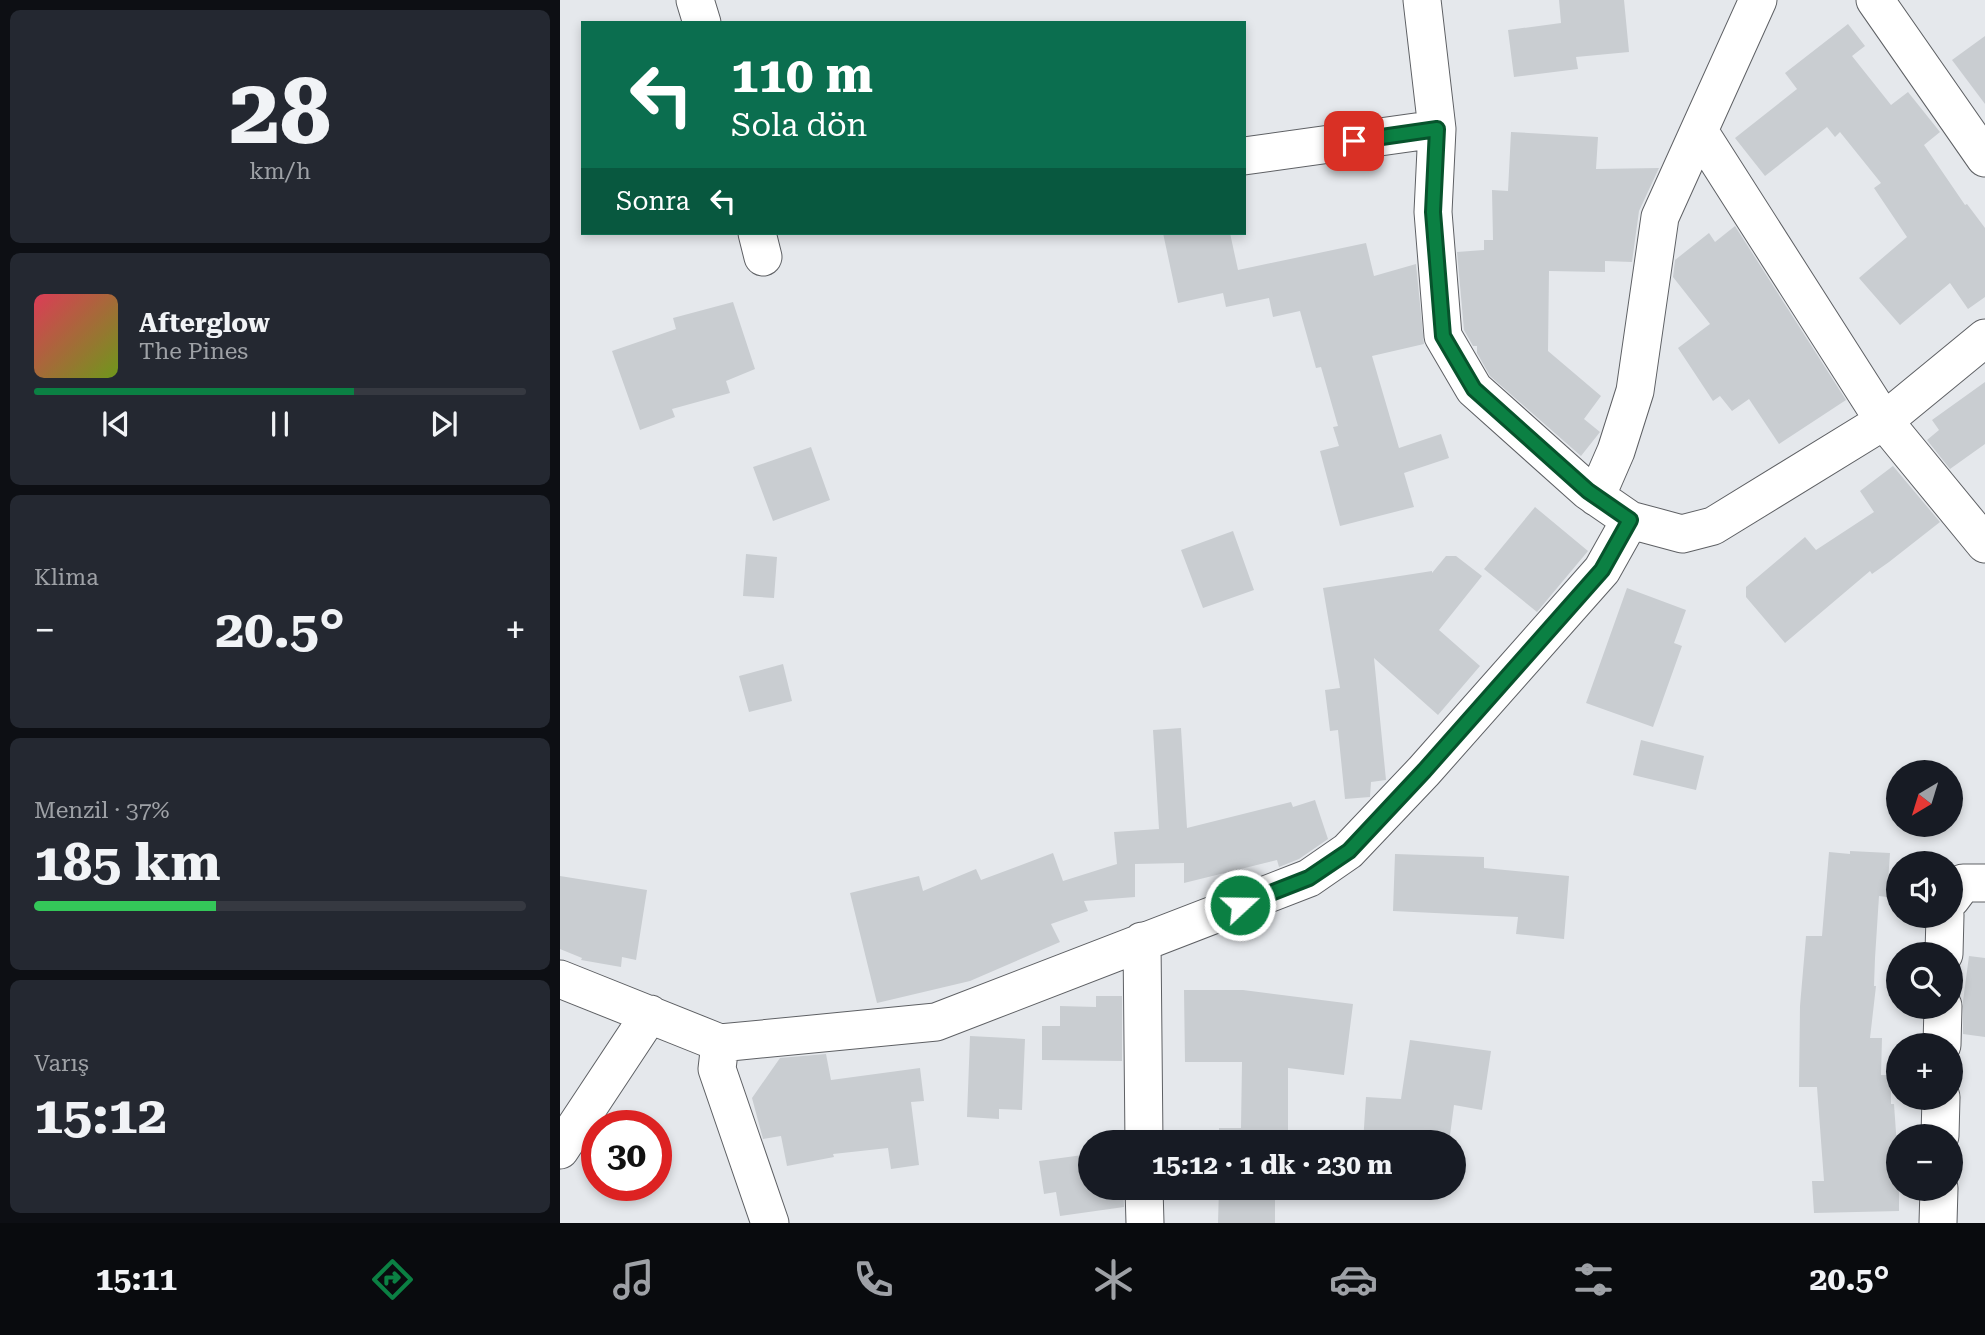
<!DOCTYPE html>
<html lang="tr">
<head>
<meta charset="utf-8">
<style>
	:root { --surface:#171b24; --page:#242831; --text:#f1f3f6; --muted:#9ea1a6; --line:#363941; --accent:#0b8043 }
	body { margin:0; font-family:"Roboto Serif",serif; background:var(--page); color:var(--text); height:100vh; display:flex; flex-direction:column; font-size:26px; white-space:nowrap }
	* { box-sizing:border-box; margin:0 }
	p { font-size:23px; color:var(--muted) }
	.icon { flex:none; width:38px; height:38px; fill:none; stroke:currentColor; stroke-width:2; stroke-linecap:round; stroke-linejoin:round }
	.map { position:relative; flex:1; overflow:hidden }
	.side { display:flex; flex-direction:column; gap:10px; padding:10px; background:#0d0f14; width:560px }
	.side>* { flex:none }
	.guide { position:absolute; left:21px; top:21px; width:665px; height:214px; border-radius:0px; box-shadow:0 4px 10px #0003; background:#0b6e4f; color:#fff; overflow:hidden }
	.needle { width:46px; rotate:218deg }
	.tools { position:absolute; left:1326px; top:760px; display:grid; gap:14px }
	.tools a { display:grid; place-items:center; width:77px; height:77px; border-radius:50%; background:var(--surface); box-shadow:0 4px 10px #0003; font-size:35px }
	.speed { position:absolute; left:21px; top:1110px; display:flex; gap:14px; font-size:35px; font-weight:700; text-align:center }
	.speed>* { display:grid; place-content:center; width:91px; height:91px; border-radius:50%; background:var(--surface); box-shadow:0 4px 10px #0003; line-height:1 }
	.speed .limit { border:10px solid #d22; background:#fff; color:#111 }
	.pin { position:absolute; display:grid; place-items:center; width:60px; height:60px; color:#fff; margin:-30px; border-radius:14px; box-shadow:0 4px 10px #0006 }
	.me { position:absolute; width:77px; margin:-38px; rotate:69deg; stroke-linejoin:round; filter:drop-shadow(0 0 5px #0008) }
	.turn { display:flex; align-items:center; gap:24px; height:147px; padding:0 35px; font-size:32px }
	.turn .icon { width:91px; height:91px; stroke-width:2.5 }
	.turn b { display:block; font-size:49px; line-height:60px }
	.then { display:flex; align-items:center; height:66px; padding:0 35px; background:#0003; gap:14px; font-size:26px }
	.big { font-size:52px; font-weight:700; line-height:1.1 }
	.side .card { flex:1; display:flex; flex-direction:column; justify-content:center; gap:10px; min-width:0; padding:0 24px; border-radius:10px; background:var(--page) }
	.side .dial { align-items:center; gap:0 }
	.dial b { font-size:91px; line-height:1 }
	.song { display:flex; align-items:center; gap:21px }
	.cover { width:84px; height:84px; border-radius:10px; background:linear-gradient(135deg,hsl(350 70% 55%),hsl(80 70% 35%)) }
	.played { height:7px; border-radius:4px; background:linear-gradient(90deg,var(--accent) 65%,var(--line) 65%) }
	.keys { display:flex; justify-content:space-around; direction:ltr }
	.heat { display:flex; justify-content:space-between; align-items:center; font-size:38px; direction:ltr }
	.charge { height:10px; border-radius:5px; background:linear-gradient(90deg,#34c759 37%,var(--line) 0) }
	.trip { position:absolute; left:518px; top:1130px; width:388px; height:70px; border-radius:35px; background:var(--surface); box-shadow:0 4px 10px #0003; font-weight:700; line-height:70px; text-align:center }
	.tabs { display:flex; height:112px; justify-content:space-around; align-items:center; background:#090b0e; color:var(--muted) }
	.tabs .icon { width:49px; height:49px }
	.tabs .on { color:var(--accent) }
	.tabs b { font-size:32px; color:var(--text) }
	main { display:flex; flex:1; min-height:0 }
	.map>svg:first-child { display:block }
	.building { fill:#c9cdd1 }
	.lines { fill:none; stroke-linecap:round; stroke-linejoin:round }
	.street-casing { stroke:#5e6064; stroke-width:39 }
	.street { stroke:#fff; stroke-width:37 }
	.route-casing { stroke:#07532c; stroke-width:18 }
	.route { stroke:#0b8043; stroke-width:12 }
</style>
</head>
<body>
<main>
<section class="side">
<div class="card dial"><b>28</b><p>km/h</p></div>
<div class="card">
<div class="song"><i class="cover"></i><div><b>Afterglow</b><p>The Pines</p></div></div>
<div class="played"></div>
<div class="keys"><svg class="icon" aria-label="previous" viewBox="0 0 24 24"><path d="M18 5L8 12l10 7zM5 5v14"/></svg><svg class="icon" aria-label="pause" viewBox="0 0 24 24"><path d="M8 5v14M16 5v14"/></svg><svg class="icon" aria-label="next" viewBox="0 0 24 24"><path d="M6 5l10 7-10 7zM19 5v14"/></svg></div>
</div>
<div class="card"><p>Klima</p>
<div class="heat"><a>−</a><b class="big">20.5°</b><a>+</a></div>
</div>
<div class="card"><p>Menzil · 37%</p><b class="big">185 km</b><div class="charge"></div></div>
<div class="card"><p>Varış</p><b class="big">15:12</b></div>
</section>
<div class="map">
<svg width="1425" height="1223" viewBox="0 0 1425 1223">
	<rect width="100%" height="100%" fill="#e5e8ec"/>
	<path class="building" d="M 999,0 L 1064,0 L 1069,52 L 1016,57 L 1018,69 L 954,77 L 948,30 L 1001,23 Z
		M 1288,24 L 1305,46 L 1292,56 L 1331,105 L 1348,92 L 1380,132 L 1364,145 L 1405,205 L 1407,204 L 1425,228 L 1425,297 L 1408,309 L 1390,283 L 1340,325 L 1299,278 L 1347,237 L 1314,188 L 1321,183 L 1280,132 L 1275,137 L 1267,127 L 1205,176 L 1175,138 L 1237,89 L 1225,73 Z
		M 1425,36 L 1425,104 L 1392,60 Z
		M 951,132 L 1038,137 L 1036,169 L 1099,168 L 1079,211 L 1072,262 L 1045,261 L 1045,272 L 989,271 L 988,351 L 1041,396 L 1024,419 L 1040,432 L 1021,456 L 930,376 L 917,353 L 917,346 L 913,346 L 904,330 L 897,252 L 924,250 L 924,240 L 933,240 L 932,190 L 948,191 Z
		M 1175,226 L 1286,400 L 1219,444 L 1189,399 L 1172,411 L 1160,396 L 1153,401 L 1118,348 L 1150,324 L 1113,277 L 1115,260 L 1149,233 L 1155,242 Z
		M 603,233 L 670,233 L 678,270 L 806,243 L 814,276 L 856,264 L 864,344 L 812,356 L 839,448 L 881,434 L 889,458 L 844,473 L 854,507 L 780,526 L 760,451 L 779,446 L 773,427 L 778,426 L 761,367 L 756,368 L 740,311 L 713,317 L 709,298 L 666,307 L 663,293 L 618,303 Z
		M 173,302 L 195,369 L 166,381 L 170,393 L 112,409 L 115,417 L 80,430 L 52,351 L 116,329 L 113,318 Z
		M 1425,382 L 1425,444 L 1390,469 L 1367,440 L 1379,430 L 1372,420 Z
		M 251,447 L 270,500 L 213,521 L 193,467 Z
		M 1333,466 L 1380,522 L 1329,562 L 1312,574 L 1310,571 L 1225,643 L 1186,597 L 1186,587 L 1245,537 L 1256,550 L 1314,512 L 1300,491 Z
		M 975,507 L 1028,551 L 977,612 L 924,569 Z
		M 673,531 L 694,590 L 643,608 L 621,550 Z
		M 186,554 L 217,557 L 214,598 L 183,596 Z
		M 886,556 L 896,556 L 922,576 L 879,630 L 920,666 L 878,715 L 814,658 L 826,780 L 811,782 L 810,797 L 785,799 L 778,730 L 770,731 L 765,690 L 780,688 L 763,588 L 872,571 L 872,573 Z
		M 1067,588 L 1126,610 L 1114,643 L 1122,646 L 1093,727 L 1026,703 Z
		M 223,664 L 232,701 L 189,712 L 179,676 Z
		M 621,728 L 627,828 L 731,802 L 733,807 L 755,800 L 768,839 L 739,859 L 719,867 L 717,860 L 624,883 L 624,863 L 575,864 L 575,897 L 524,901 L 528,911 L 491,924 L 500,942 L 410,981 L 317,1003 L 290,893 L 359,876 L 363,891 L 416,869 L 421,880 L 493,853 L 503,881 L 557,864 L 554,832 L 599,829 L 593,730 Z
		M 1081,740 L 1144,756 L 1136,790 L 1073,775 Z
		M 1290,851 L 1330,853 L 1327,897 L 1319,896 L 1315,958 L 1314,986 L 1316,986 L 1310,1038 L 1322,1038 L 1321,1075 L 1331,1075 L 1331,1104 L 1334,1104 L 1339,1176 L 1339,1211 L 1254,1213 L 1252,1181 L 1264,1181 L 1257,1087 L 1239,1087 L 1240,1006 L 1246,936 L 1262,936 L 1269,852 L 1290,854 Z
		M 835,854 L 924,857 L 924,868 L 1009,876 L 1004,939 L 956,934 L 958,917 L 833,911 Z
		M 0,876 L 87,890 L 76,960 L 62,957 L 61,967 L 21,960 L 22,958 L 0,949 Z
		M 1409,956 L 1425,958 L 1425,1037 L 1403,1034 L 1403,1001 Z
		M 624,990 L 683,990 L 793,1004 L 784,1075 L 728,1068 L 728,1143 L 659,1143 L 659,1128 L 681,1128 L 682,1062 L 625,1062 Z
		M 536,996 L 562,996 L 562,1061 L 482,1060 L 482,1026 L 500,1026 L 500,1006 L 536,1007 Z
		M 410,1036 L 465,1039 L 462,1110 L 439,1109 L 439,1119 L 407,1117 Z
		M 850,1040 L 931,1051 L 922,1110 L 894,1105 L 889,1143 L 803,1143 L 806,1097 L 841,1099 Z
		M 266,1054 L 271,1080 L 360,1068 L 364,1101 L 351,1102 L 359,1165 L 331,1169 L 328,1148 L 273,1154 L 274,1157 L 227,1166 L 221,1136 L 203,1139 L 192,1098 L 220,1058 Z
		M 530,1154 L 530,1188 L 563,1188 L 564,1207 L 500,1216 L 496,1192 L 484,1194 L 479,1161 Z
		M 659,1188 L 715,1188 L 715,1223 L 658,1223 Z"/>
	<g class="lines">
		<defs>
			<path id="street" d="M 135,0 L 142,23
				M 862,0 L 877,129 L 873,212 L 883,336 L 914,389 L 1028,491 L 1070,520 L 1122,534 L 1153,526 L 1324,421 L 1425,338
				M 1315,0 L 1425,158
				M 1139,131 L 1324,421 L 1425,544
				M 684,156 L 877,129
				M 197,233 L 203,257
				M 1036,497 L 1056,451 L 1075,391 L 1100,217 L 1198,0
				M 1391,899 L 1403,883 L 1425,883
				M 582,941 L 584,1143
				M 1384,954 L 1385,915
				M 0,979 L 160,1043 L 376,1022 L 749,878 L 788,851 L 864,771 L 1042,570 L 1070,520
				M 160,1043 L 157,1069 L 210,1223
				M 1382,1045 L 1383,1006
				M 1380,1136 L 1381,1097
				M 0,1150 L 90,1014
				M 584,1188 L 585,1223
				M 1378,1223 L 1379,1188"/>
		</defs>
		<use href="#street" class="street-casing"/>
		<use href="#street" class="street"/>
	</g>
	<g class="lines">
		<defs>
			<path id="route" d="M 680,905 L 749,878 L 789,851 L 864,771 L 1042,570 L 1070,520 L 1028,491 L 914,389 L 883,336 L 873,212 L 877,129 L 794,141"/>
		</defs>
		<use href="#route" class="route-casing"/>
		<use href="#route" class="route"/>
	</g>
</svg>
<div class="tools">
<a><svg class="needle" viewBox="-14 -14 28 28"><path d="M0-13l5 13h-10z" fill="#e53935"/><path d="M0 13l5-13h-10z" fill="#9ea1a6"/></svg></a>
<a><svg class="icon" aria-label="sound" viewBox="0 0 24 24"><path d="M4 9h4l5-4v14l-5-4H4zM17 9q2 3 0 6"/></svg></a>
<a><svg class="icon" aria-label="search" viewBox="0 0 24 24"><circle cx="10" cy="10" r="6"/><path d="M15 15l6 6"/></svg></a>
<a>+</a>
<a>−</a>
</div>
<div class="speed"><div class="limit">30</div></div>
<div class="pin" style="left:794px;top:141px;background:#d93025"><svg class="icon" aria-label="arrive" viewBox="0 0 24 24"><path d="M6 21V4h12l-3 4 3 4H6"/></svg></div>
<svg class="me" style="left:680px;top:905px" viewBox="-20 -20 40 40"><circle r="17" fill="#0b8043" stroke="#fff" stroke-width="3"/><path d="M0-11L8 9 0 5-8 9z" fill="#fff"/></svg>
<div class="trip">15:12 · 1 dk · 230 m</div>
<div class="guide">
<div class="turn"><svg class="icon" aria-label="left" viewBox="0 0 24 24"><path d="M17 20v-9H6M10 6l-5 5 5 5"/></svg><div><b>110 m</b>Sola dön</div></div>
<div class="then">Sonra<svg class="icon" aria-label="left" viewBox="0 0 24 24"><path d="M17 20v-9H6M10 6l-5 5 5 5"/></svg></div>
</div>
</div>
</main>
<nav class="tabs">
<b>15:11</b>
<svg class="icon on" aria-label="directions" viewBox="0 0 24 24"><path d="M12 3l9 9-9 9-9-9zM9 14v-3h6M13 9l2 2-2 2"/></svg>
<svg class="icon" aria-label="music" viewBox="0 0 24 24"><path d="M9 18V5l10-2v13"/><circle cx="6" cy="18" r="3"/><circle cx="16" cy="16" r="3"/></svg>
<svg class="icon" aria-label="phone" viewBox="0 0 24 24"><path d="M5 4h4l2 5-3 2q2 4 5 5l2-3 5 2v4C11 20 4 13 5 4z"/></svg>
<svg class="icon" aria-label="climate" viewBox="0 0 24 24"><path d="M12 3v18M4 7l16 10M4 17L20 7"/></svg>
<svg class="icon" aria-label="car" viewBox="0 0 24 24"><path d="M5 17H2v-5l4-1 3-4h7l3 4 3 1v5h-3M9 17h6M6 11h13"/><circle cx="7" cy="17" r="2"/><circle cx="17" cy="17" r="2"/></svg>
<svg class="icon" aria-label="filters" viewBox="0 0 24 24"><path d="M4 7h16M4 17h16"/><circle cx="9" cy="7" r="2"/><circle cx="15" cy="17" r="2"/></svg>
<b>20.5°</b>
</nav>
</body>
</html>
